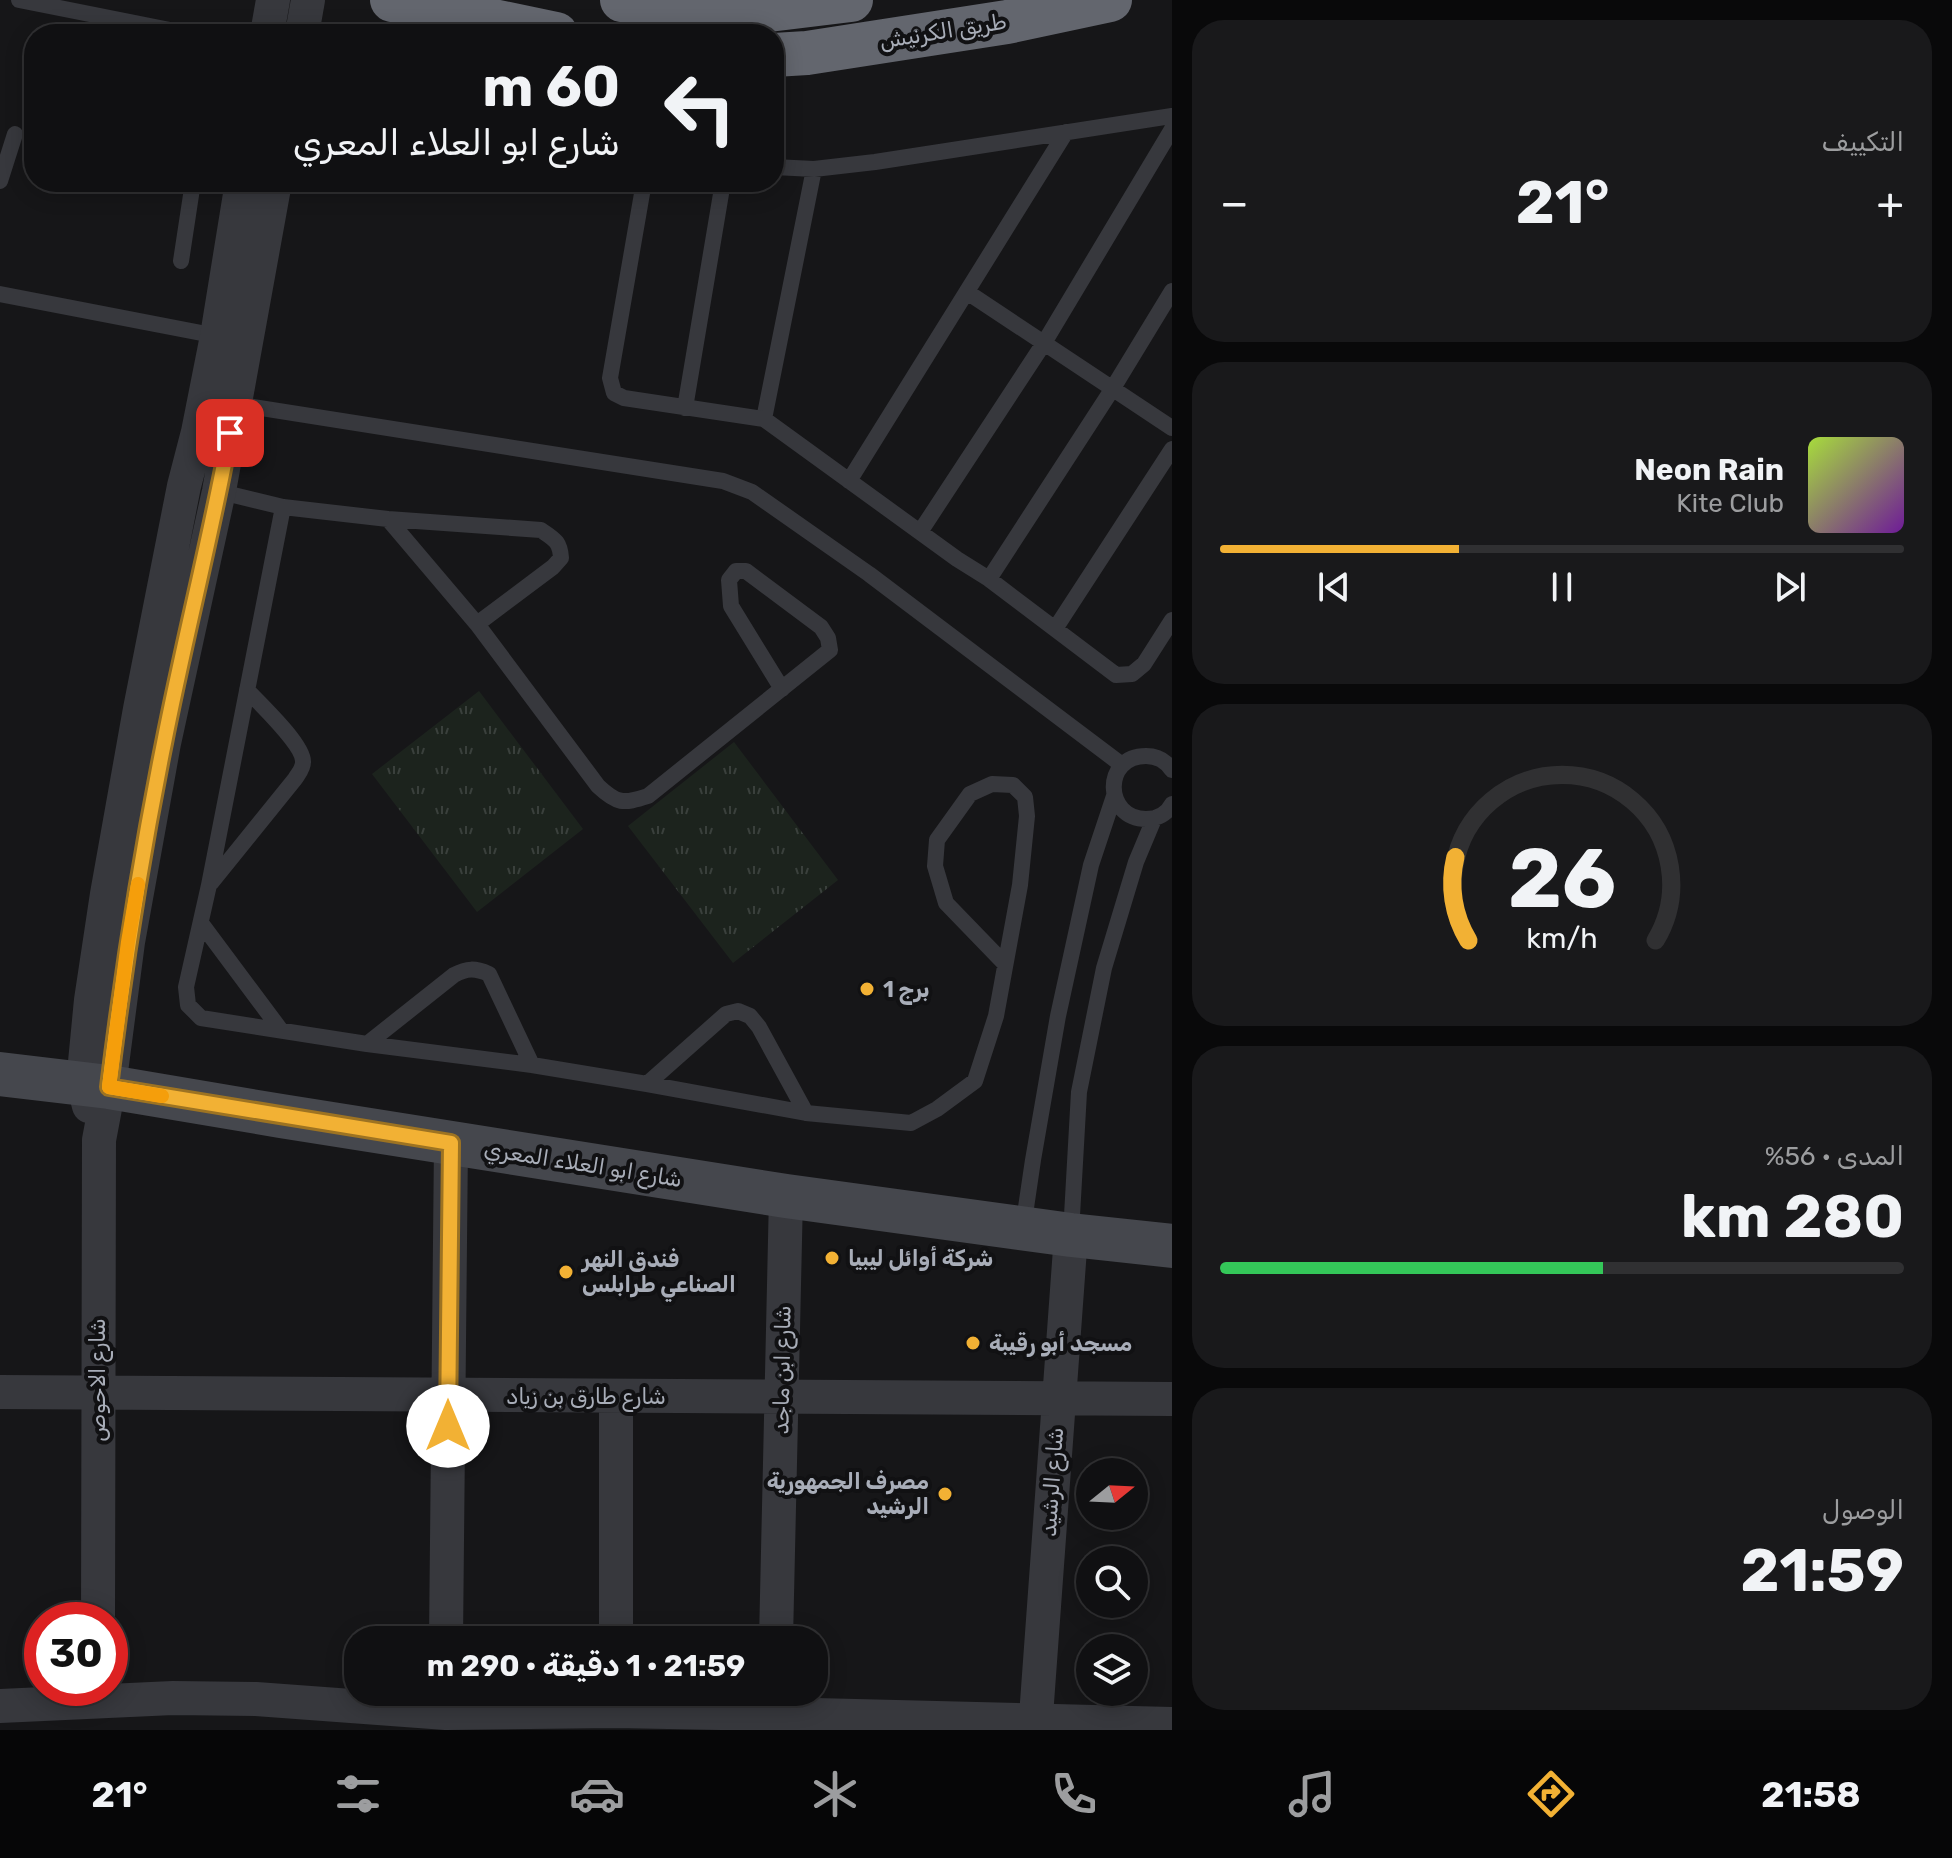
<!DOCTYPE html>
<html lang="ar">
<head>
<meta charset="utf-8">
<style>
	:root { --surface:#101012; --page:#19191b; --text:#f1f3f6; --muted:#9c9d9f; --line:#303032; --accent:#f2b134 }
	body { margin:0; font-family:Rubik,"Noto Sans Arabic",sans-serif; background:var(--page); color:var(--text); direction:rtl; height:100vh; display:flex; flex-direction:column; font-size:30px; white-space:nowrap }
	* { box-sizing:border-box; margin:0 }
	p { font-size:26px; color:var(--muted) }
	.icon { flex:none; width:44px; height:44px; fill:none; stroke:currentColor; stroke-width:2; stroke-linecap:round; stroke-linejoin:round }
	.map { position:relative; flex:1; overflow:hidden; direction:ltr }
	.panel { display:flex; flex-direction:column; gap:20px; padding:20px; background:#09090a; width:780px }
	.panel>* { flex:none }
	.top-card { position:absolute; left:24px; top:24px; width:760px; height:168px; border-radius:32px; box-shadow:0 4px 20px #0003,0 0 0 2px var(--line); direction:rtl; background:#101012; color:var(--text); overflow:hidden }
	.needle { width:52px; rotate:72deg }
	.tools { position:absolute; left:1076px; top:1458px; display:grid; gap:16px }
	.tools a { display:grid; place-items:center; width:72px; height:72px; border-radius:50%; background:var(--surface); box-shadow:0 4px 20px #0003,0 0 0 2px var(--line); font-size:40px }
	.speed { position:absolute; left:24px; top:1602px; display:flex; gap:16px; font-size:40px; font-weight:700; text-align:center }
	.speed>* { display:grid; place-content:center; width:104px; height:104px; border-radius:50%; background:var(--surface); box-shadow:0 4px 20px #0003,0 0 0 2px var(--line); line-height:1 }
	.speed .limit { border:12px solid #d22; background:#fff; color:#111 }
	.pin { position:absolute; display:grid; place-items:center; width:68px; height:68px; color:#fff; margin:-34px; border-radius:16px; box-shadow:0 4px 12px #0006 }
	.me { position:absolute; width:88px; margin:-44px; rotate:0deg; stroke-linejoin:round; filter:drop-shadow(0 0 6px #0008) }
	.turn { display:flex; align-items:center; gap:28px; height:168px; padding:0 32px; font-size:36px }
	.turn .icon { width:104px; height:104px; stroke-width:2.5 }
	.turn b { display:block; font-size:56px; line-height:68px }
	.big { font-size:60px; font-weight:700; line-height:1.1 }
	.panel .tile { flex:1; display:flex; flex-direction:column; justify-content:center; gap:12px; min-width:0; padding:0 28px; border-radius:32px; background:var(--page) }
	.panel .dial { align-items:center; gap:0 }
	.dial svg { height:208px; overflow:visible; fill:none; stroke:var(--line); stroke-width:7; stroke-linecap:round; text-anchor:middle }
	.dial text { fill:var(--text); stroke:none }
	.song { display:flex; align-items:center; gap:24px }
	.cover { width:96px; height:96px; border-radius:12px; background:linear-gradient(135deg,hsl(80 70% 55%),hsl(280 70% 35%)) }
	.played { height:8px; border-radius:4px; background:linear-gradient(90deg,var(--accent) 35%,var(--line) 35%) }
	.keys { display:flex; justify-content:space-around; direction:ltr }
	.heat { display:flex; justify-content:space-between; align-items:center; font-size:44px; direction:ltr }
	.charge { height:12px; border-radius:6px; background:linear-gradient(90deg,#34c759 56%,var(--line) 0) }
	.trip { position:absolute; left:344px; top:1626px; width:484px; height:80px; border-radius:32px; background:var(--surface); box-shadow:0 4px 20px #0003,0 0 0 2px var(--line); font-weight:700; line-height:80px; text-align:center; direction:rtl }
	.dock { display:flex; height:128px; justify-content:space-around; align-items:center; background:#060607; color:var(--muted) }
	.dock .icon { width:56px; height:56px }
	.dock .selected { color:var(--accent) }
	.dock b { font-size:36px; color:var(--text) }
	main { display:flex; flex:1; min-height:0 }
	.map>svg:first-child { display:block }
	.grass { fill:url(#grass-tufts) }
	.lines { fill:none; stroke-linecap:round; stroke-linejoin:round }
	.lane { stroke:#37383d; stroke-width:16 }
	.street { stroke:#37383d; stroke-width:34 }
	.secondary { stroke:#45474d; stroke-width:44 }
	.highway { stroke:#63666e; stroke-width:44 }
	.route-casing { stroke:#9d7322; stroke-width:20 }
	.route { stroke:#f2b134; stroke-width:14 }
	.slow { stroke:#f59e0b; stroke-width:14 }
	.poi-dot { fill:#f2b134; stroke:#111113; stroke-width:3 }
	.labels { text-anchor:middle; dominant-baseline:central; stroke-width:8; stroke-linejoin:round; paint-order:stroke }
	.street-label { font-size:22px; fill:#a8adb8; stroke:#111113 }
	.poi-label { font-size:22px; font-weight:bold; fill:#a8adb8; stroke:#111113; text-anchor:start }
</style>
</head>
<body>
<main>
<section class="panel">
<div class="tile"><p>التكييف</p>
<div class="heat"><a>−</a><b class="big">21°</b><a>+</a></div>
</div>
<div class="tile">
<div class="song"><i class="cover"></i><div><b>Neon Rain</b><p>Kite Club</p></div></div>
<div class="played"></div>
<div class="keys"><svg class="icon" aria-label="previous" viewBox="0 0 24 24"><path d="M18 5L8 12l10 7zM5 5v14"/></svg><svg class="icon" aria-label="pause" viewBox="0 0 24 24"><path d="M8 5v14M16 5v14"/></svg><svg class="icon" aria-label="next" viewBox="0 0 24 24"><path d="M6 5l10 7-10 7zM19 5v14"/></svg></div>
</div>
<div class="tile dial"><svg viewBox="0 0 100 80">
<path d="M14 69A42 42 0 1 1 86 69"/>
<path d="M14 69A42 42 0 0 1 9 37" stroke="#f2b134"/>
<text x="50" y="56" font-size="32" font-weight="700">26</text>
<text x="50" y="72" font-size="11">km/h</text>
</svg></div>
<div class="tile"><p>المدى · 56%</p><b class="big">280 km</b><div class="charge"></div></div>
<div class="tile"><p>الوصول</p><b class="big">21:59</b></div>
</section>
<div class="map">
<svg width="1172" height="1730" viewBox="0 0 1172 1730">
	<defs>
		<pattern id="grass-tufts" width="24" height="20" patternUnits="userSpaceOnUse" patternTransform="scale(2)"><rect width="24" height="20" fill="#1c231d"/><path d="M3 7l-1-3M5 7V3M7 7l1-3M15 17l-1-3M17 17v-4M19 17l1-3" fill="none" stroke="#3a403c"/></pattern>
	</defs>
	<rect width="100%" height="100%" fill="#161618"/>
	<path class="grass" d="M 479,691 L 583,829 L 477,912 L 372,774 Z
		M 734,742 L 838,880 L 733,963 L 628,826 Z"/>
	<g class="lines">
		<path class="lane" d="M 19,0 L 170,30 L 177,34
			M 774,167 L 814,169 L 875,162 L 1172,116
			M 0,181 L 15,134
			M 644,182 L 610,378 L 614,393 L 624,398 L 764,419 L 957,559 L 989,579 L 1116,675 L 1132,674 L 1144,664 L 1172,620
			M 181,261 L 193,182
			M 967,292 L 1172,428
			M 0,294 L 217,336
			M 235,404 L 723,481 L 752,492 L 869,574 L 1122,765
			M 685,408 L 723,182
			M 764,419 L 814,169
			M 849,481 L 1066,132
			M 217,491 L 283,507 L 388,519 L 541,530 C 554,539 560,541 561,558 L 553,567 L 477,624
			M 283,507 L 209,885 L 186,987 L 188,1005 L 201,1018 L 367,1044 L 532,1065 L 647,1084 L 806,1113 L 911,1123 L 937,1109 L 975,1081 L 996,1016 L 1020,885 L 1027,816 L 1025,797 L 1013,785 L 992,784 L 970,794 L 937,840 L 935,866 L 946,903 L 1005,964
			M 388,519 L 477,624 L 598,786 C 617,804 623,804 648,796 L 830,650 L 828,638 L 821,627 L 746,571 L 736,571 L 729,580 L 731,606 L 782,689
			M 920,532 L 1044,343 L 1172,129
			M 989,579 L 1113,388 L 1172,291
			M 1055,629 L 1172,449
			M 1172,770 C 1166,761 1157,756 1146,756 C 1102,756 1104,819 1146,819 C 1157,819 1167,814 1172,804
			M 211,883 L 295,779 C 298,774 303,769 303,762 C 304,745 260,704 247,690
			M 201,923 L 280,1029
			M 367,1044 L 454,975 C 467,968 475,968 489,974 L 532,1065
			M 647,1084 L 726,1014 L 738,1011 L 750,1016 L 759,1027 L 806,1113
			M 1023,1228 L 1033,1160 L 1058,1016 L 1091,865 L 1114,796
			M 1071,1233 L 1079,1092 L 1104,968 L 1136,862 L 1154,819"/>
		<path class="street" d="M 267,34 L 273,0
			M 302,34 L 308,0
			M 89,1106 L 83,1083 L 91,1000 L 107,894 L 140,709 L 184,486 L 198,432 L 217,336 L 242,182
			M 0,1392 L 1172,1399
			M 98,1620 L 99,1140 L 109,1087 L 128,942 L 164,743 L 219,491 L 275,182
			M 446,1640 L 451,1143
			M 616,1640 L 616,1396
			M 776,1640 L 786,1196
			M 0,1706 L 173,1698 L 256,1699 L 446,1713 L 615,1711 L 775,1714 L 1172,1724
			M 1035,1730 L 1071,1235"/>
		<path class="secondary" d="M 0,1074 L 109,1087 L 281,1116 L 786,1196 L 1071,1235 L 1172,1246"/>
		<path class="highway" d="M 392,0 L 556,34
			M 622,0 L 634,2 L 769,10 L 851,0
			M 774,55 L 807,53 L 1007,22 L 1110,0"/>
	</g>
	<g class="lines">
		<defs>
			<path id="route" d="M 230,433 C 211,537 184,640 164,743 C 141,857 123,972 109,1087 L 451,1143 L 448,1426"/>
		</defs>
		<use href="#route" class="route-casing"/>
		<use href="#route" class="route"/>
		<path class="slow" d="M 138,884 L 128,942 L 109,1087 L 162,1096"/>
	</g>
	<g class="poi-dot">
		<circle cx="867" cy="989" r="8"/>
		<circle cx="832" cy="1258" r="8"/>
		<circle cx="566" cy="1272" r="8"/>
		<circle cx="973" cy="1343" r="8"/>
		<circle cx="945" cy="1494" r="8"/>
	</g>
	<g class="labels">
		<g class="street-label">
			<text transform="translate(943 31) rotate(-9)">طريق الكرنيش</text>
			<text transform="translate(583 1164) rotate(9)">شارع ابو العلاء المعري</text>
			<text transform="translate(782 1370) rotate(-89)">شارع ابن ماجد</text>
			<text transform="translate(97 1380) rotate(-90)">شارع الاحوص</text>
			<text x="586" y="1396">شارع طارق بن زياد</text>
			<text transform="translate(1052 1482) rotate(-86)">شارع الرشيد</text>
		</g>
		<g class="poi-label">
			<text x="883" y="989">برج 1</text>
			<text x="848" y="1258">شركة أوائل ليبيا</text>
			<text x="582" y="1259">فندق النهر<tspan x="582" dy="25">الصناعي طرابلس</tspan></text>
			<text x="989" y="1343">مسجد أبو رقيبة</text>
			<text x="929" y="1481" text-anchor="end">مصرف الجمهورية<tspan x="929" dy="25">الرشيد</tspan></text>
		</g>
	</g>
</svg>
<div class="tools">
<a><svg class="needle" viewBox="-14 -14 28 28"><path d="M0-13l5 13h-10z" fill="#e53935"/><path d="M0 13l5-13h-10z" fill="#9c9d9f"/></svg></a>
<a><svg class="icon" aria-label="search" viewBox="0 0 24 24"><circle cx="10" cy="10" r="6"/><path d="M15 15l6 6"/></svg></a>
<a><svg class="icon" aria-label="layers" viewBox="0 0 24 24"><path d="M12 4l9 5-9 5-9-5zM3 14l9 5 9-5"/></svg></a>
</div>
<div class="speed"><div class="limit">30</div></div>
<div class="pin" style="left:230px;top:433px;background:#d93025"><svg class="icon" aria-label="arrive" viewBox="0 0 24 24"><path d="M6 21V4h12l-3 4 3 4H6"/></svg></div>
<svg class="me" style="left:448px;top:1426px" viewBox="-20 -20 40 40"><circle r="19" fill="#fff"/><path d="M0-13L10 11 0 6-10 11z" fill="#f2b134"/></svg>
<div class="trip">21:59 · 1 دقيقة · 290 m</div>
<div class="top-card">
<div class="turn"><svg class="icon" aria-label="left" viewBox="0 0 24 24"><path d="M17 20v-9H6M10 6l-5 5 5 5"/></svg><div><b>60 m</b>شارع ابو العلاء المعري</div></div>
</div>
</div>
</main>
<nav class="dock">
<b>21:58</b>
<svg class="icon selected" aria-label="directions" viewBox="0 0 24 24"><path d="M12 3l9 9-9 9-9-9zM9 14v-3h6M13 9l2 2-2 2"/></svg>
<svg class="icon" aria-label="music" viewBox="0 0 24 24"><path d="M9 18V5l10-2v13"/><circle cx="6" cy="18" r="3"/><circle cx="16" cy="16" r="3"/></svg>
<svg class="icon" aria-label="phone" viewBox="0 0 24 24"><path d="M5 4h4l2 5-3 2q2 4 5 5l2-3 5 2v4C11 20 4 13 5 4z"/></svg>
<svg class="icon" aria-label="climate" viewBox="0 0 24 24"><path d="M12 3v18M4 7l16 10M4 17L20 7"/></svg>
<svg class="icon" aria-label="car" viewBox="0 0 24 24"><path d="M5 17H2v-5l4-1 3-4h7l3 4 3 1v5h-3M9 17h6M6 11h13"/><circle cx="7" cy="17" r="2"/><circle cx="17" cy="17" r="2"/></svg>
<svg class="icon" aria-label="filters" viewBox="0 0 24 24"><path d="M4 7h16M4 17h16"/><circle cx="9" cy="7" r="2"/><circle cx="15" cy="17" r="2"/></svg>
<b>21°</b>
</nav>
</body>
</html>
